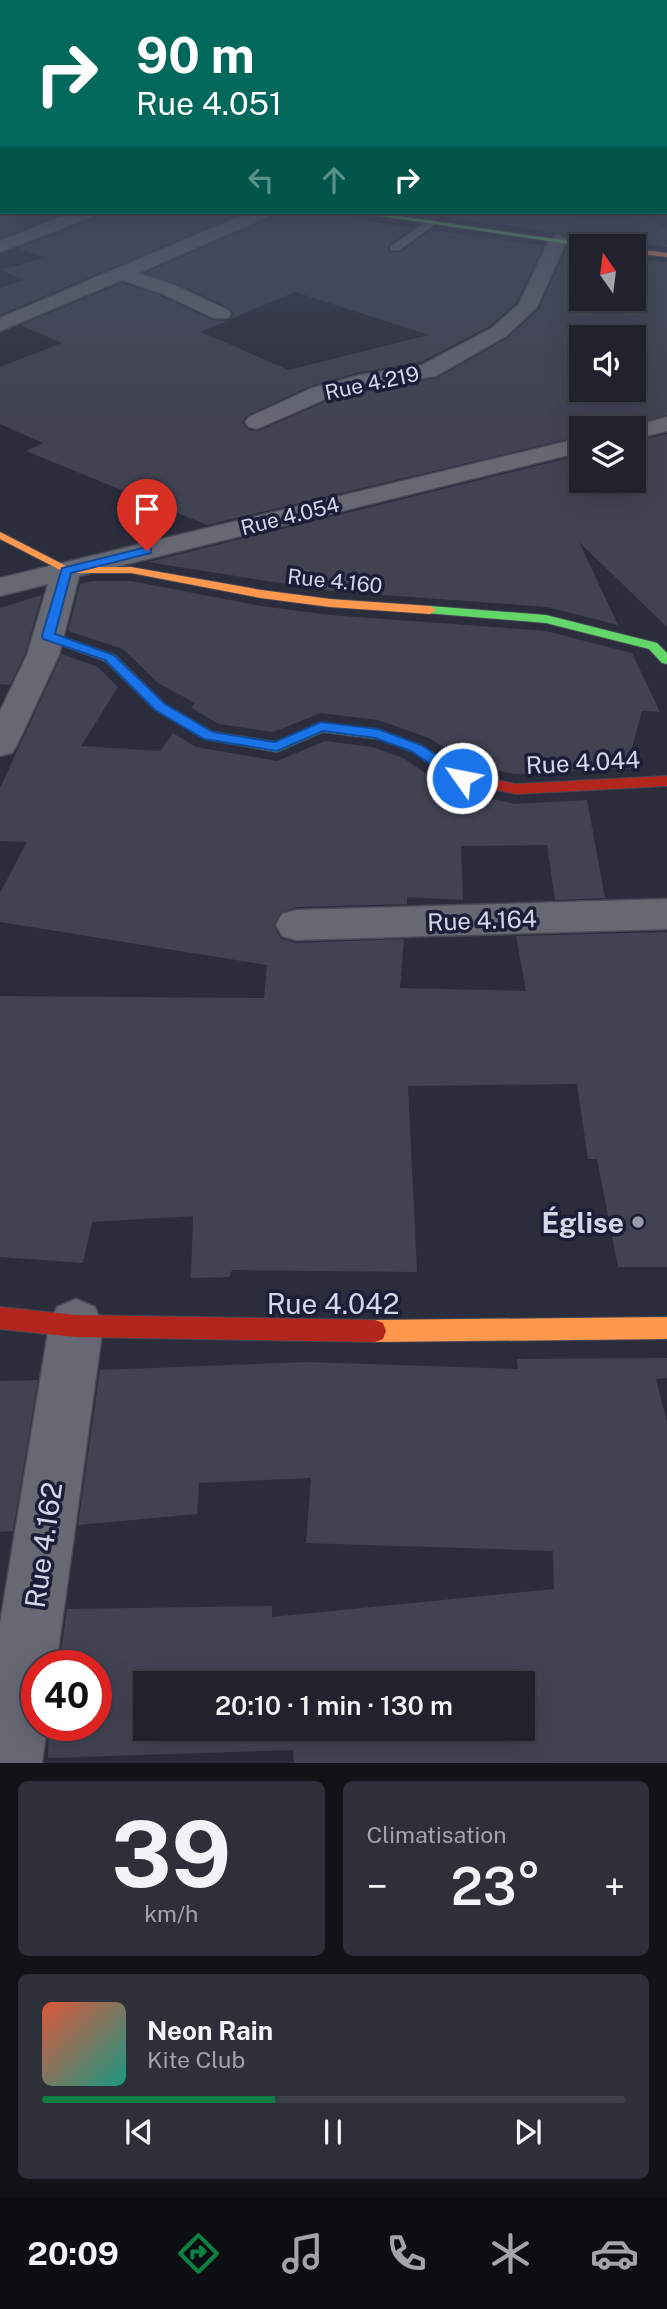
<!DOCTYPE html>
<html lang="fr">
<head>
<meta charset="utf-8">
<style>
	:root { --surface:#20222d; --page:#2d2f39; --text:#f1f3f6; --muted:#a2a4aa; --line:#3d3f49; --accent:#0b8043 }
	body { margin:0; font-family:"Public Sans",sans-serif; background:var(--page); color:var(--text); height:100vh; display:flex; flex-direction:column; font-size:26px; white-space:nowrap }
	* { box-sizing:border-box; margin:0 }
	p { font-size:23px; color:var(--muted) }
	.icon { flex:none; width:38px; height:38px; fill:none; stroke:currentColor; stroke-width:2; stroke-linecap:round; stroke-linejoin:round }
	.map { position:relative; height:1763px; overflow:hidden }
	.details { display:flex; flex-direction:column; gap:18px; padding:18px; background:#121319; flex:1 }
	.details>* { flex:none }
	.guide { position:absolute; left:0px; top:0px; width:668px; height:214px; box-shadow:0 7px 28px #0002,0 0 0 2px var(--line); background:#00695c; color:#fff; overflow:hidden }
	.needle { width:46px; rotate:346deg }
	.tools { position:absolute; left:569px; top:234px; display:grid; gap:14px }
	.tools a { display:grid; place-items:center; width:77px; height:77px; border-radius:0px; background:var(--surface); box-shadow:0 7px 28px #0002,0 0 0 2px var(--line); font-size:35px }
	.speed { position:absolute; left:21px; top:1650px; display:flex; gap:14px; font-size:35px; font-weight:700; text-align:center }
	.speed>* { display:grid; place-content:center; width:91px; height:91px; border-radius:50%; background:var(--surface); box-shadow:0 7px 28px #0002,0 0 0 2px var(--line); line-height:1 }
	.speed .limit { border:10px solid #d22; background:#fff; color:#111 }
	.pin { position:absolute; display:grid; place-items:center; width:60px; height:60px; color:#fff; margin:-72px -30px; border-radius:50% 50% 50% 0; rotate:-45deg; box-shadow:0 0 7px #0007 }
	.pin .icon { rotate:45deg }
	.me { position:absolute; width:77px; margin:-38px; rotate:303deg; stroke-linejoin:round; filter:drop-shadow(0 0 5px #0008) }
	.turn { display:flex; align-items:center; gap:24px; height:147px; padding:0 21px; font-size:32px }
	.turn .icon { width:91px; height:91px; stroke-width:2.5 }
	.turn b { display:block; font-size:49px; line-height:60px }
	.lanes { display:flex; align-items:center; height:66px; padding:0 21px; background:#0003; justify-content:center; gap:35px; direction:ltr }
	.lanes .off { opacity:.35 }
	.big { font-size:52px; font-weight:600; line-height:1.1 }
	.details .card { flex:1; display:flex; flex-direction:column; justify-content:center; gap:10px; min-width:0; padding:0 24px; border-radius:10px; background:var(--page) }
	.details .dial { align-items:center; gap:0 }
	.dial b { font-size:91px; line-height:1 }
	.song { display:flex; align-items:center; gap:21px }
	.cover { width:84px; height:84px; border-radius:10px; background:linear-gradient(135deg,hsl(10 70% 55%),hsl(170 70% 35%)) }
	.played { height:7px; border-radius:4px; background:linear-gradient(90deg,var(--accent) 40%,var(--line) 40%) }
	.keys { display:flex; justify-content:space-around; direction:ltr }
	.heat { display:flex; justify-content:space-between; align-items:center; font-size:38px; direction:ltr }
	.details .tiles { flex:1; display:grid; gap:18px; grid-template-columns:1fr 1fr }
	.card:last-child { grid-column:span 2 }
	.trip { position:absolute; left:133px; top:1671px; width:402px; height:70px; border-radius:0px; background:var(--surface); box-shadow:0 7px 28px #0002,0 0 0 2px var(--line); font-weight:600; line-height:70px; text-align:center }
	.tab-bar { display:flex; height:112px; justify-content:space-around; align-items:center; background:#0d0e12; color:var(--muted) }
	.tab-bar .icon { width:49px; height:49px }
	.tab-bar .current { color:var(--accent) }
	.tab-bar b { font-size:32px; color:var(--text) }
	.map>svg:first-child { display:block }
	.building { fill:#414353; fill-rule:evenodd }
	.lines { fill:none; stroke-linecap:round; stroke-linejoin:round }
	.lane-casing { stroke:#474956; stroke-width:2 }
	.street-casing { stroke:#474956; stroke-width:3 }
	.fast-casing { stroke:#474956; stroke-width:2 }
	.slow-casing { stroke:#474956; stroke-width:2 }
	.jam-casing { stroke:#474956; stroke-width:2 }
	.lane { fill:#666874; fill-rule:evenodd }
	.street { fill:#666874; fill-rule:evenodd }
	.fast { fill:#63d668; fill-rule:evenodd }
	.slow { fill:#ff974d; fill-rule:evenodd }
	.jam { fill:#b3261e; fill-rule:evenodd }
	.route { fill:#1a73e8; stroke:#114b97; stroke-width:2 }
	.poi-dot { fill:#989bab; stroke:#1c1d37; stroke-width:2.5 }
	.labels { text-anchor:middle; dominant-baseline:central; stroke-width:7; stroke-linejoin:round; paint-order:stroke }
	.far-street-label { font-size:21px; fill:#d3d6e7; stroke:#1c1d37 }
	.street-label { font-size:24px; fill:#d3d6e7; stroke:#1c1d37 }
	.near-poi-label { font-size:28px; font-weight:bold; fill:#d3d6e7; stroke:#1c1d37; text-anchor:end }
	.near-street-label { font-size:28px; fill:#d3d6e7; stroke:#1c1d37 }
</style>
</head>
<body>
<div class="map">
<svg width="667" height="1763" viewBox="0 0 667 1763">
	<rect width="100%" height="100%" fill="#2b2d3c"/>
	<path class="building" d="M 0,212 L 67,212 L 0,238 Z
		M 99,212 L 244,212 L 0,315 L 0,288 L 24,280 L 1,270 L 45,258 L 19,248 L 95,218 Z
		M 275,212 L 347,212 L 357,220 L 413,228 L 390,244 L 388,250 L 391,253 L 401,252 L 431,230 L 543,246 L 517,302 L 490,326 L 421,362 L 360,372 L 311,386 L 248,415 L 242,422 L 248,430 L 258,431 L 329,400 L 363,391 L 437,378 L 507,338 L 539,309 L 566,249 L 581,252 L 581,299 L 634,299 L 634,259 L 667,262 L 667,415 L 622,429 L 581,429 L 581,436 L 207,525 L 26,451 L 43,443 L 0,424 L 0,367 L 62,343 L 20,325 L 122,283 L 159,295 L 213,320 L 227,321 L 201,332 L 289,370 L 429,335 L 295,292 L 230,319 L 234,314 L 229,308 L 175,283 L 145,273 L 271,218 ZM 581,338 L 634,338 L 634,390 L 581,390 Z
		M 408,212 L 614,212 L 649,217 L 667,229 L 667,247 L 634,243 L 618,247 L 606,239 Z
		M 667,434 L 667,627 L 579,542 L 618,625 L 547,607 L 330,591 L 148,562 L 581,455 L 581,481 L 634,481 L 634,441 Z
		M 92,581 L 131,581 L 261,606 L 330,615 L 546,631 L 632,653 L 660,712 L 642,711 L 632,748 L 637,768 L 516,774 L 473,766 L 429,738 L 378,720 L 321,713 L 273,732 L 219,724 L 191,708 L 195,703 L 158,683 L 123,649 L 68,631 L 80,584 Z
		M 42,595 L 25,654 L 10,685 L 0,684 L 0,608 Z
		M 62,654 L 98,667 L 118,687 L 81,746 L 160,751 L 173,733 L 196,747 L 277,761 L 325,741 L 372,747 L 403,758 L 449,789 L 515,804 L 587,800 L 605,898 L 555,900 L 547,845 L 461,846 L 463,900 L 407,897 L 407,904 L 296,907 L 280,913 L 274,926 L 281,939 L 296,943 L 404,939 L 400,988 L 526,991 L 516,936 L 667,932 L 667,1267 L 618,1267 L 597,1159 L 588,1159 L 577,1084 L 408,1086 L 417,1272 L 232,1270 L 229,1277 L 191,1278 L 193,1216 L 92,1222 L 83,1263 L 0,1257 L 0,996 L 264,998 L 267,965 L 0,922 L 0,893 L 27,842 L 0,841 L 0,788 Z
		M 667,1358 L 667,1378 L 656,1379 L 667,1422 L 667,1763 L 294,1763 L 293,1750 L 48,1758 L 49,1726 L 96,1726 L 96,1666 L 59,1666 L 67,1609 L 272,1606 L 272,1617 L 554,1589 L 553,1551 L 306,1543 L 311,1478 L 199,1483 L 197,1514 L 78,1525 L 100,1370 L 308,1362 L 518,1369 L 517,1359 ZM 145,1684 L 523,1684 L 523,1729 L 145,1729 Z
		M 38,1380 L 13,1531 L 0,1532 L 0,1381 Z"/>
	<g class="lines">
		<defs>
			<path id="lane" d="M 429,220 L 438,222 L 399,250 L 391,250 L 391,246 Z"/>
			<path id="street" d="M 74,212 L 96,212 L 94,216 L 0,252 L 0,241 Z
				M 250,212 L 272,212 L 270,216 L 138,273 L 174,285 L 228,310 L 231,314 L 228,318 L 214,318 L 160,293 L 122,280 L 0,331 L 0,318 Z
				M 558,235 L 567,240 L 537,307 L 506,336 L 436,376 L 362,388 L 328,398 L 257,429 L 249,427 L 245,422 L 249,417 L 312,388 L 360,375 L 422,365 L 492,328 L 519,304 L 549,240 Z
				M 667,417 L 667,431 L 634,439 L 634,429 L 624,429 Z
				M 581,438 L 581,452 L 79,576 L 59,655 L 17,745 L 12,753 L 0,756 L 0,711 L 27,655 L 48,584 L 0,596 L 0,578 Z
				M 667,899 L 667,929 L 296,940 L 282,936 L 276,925 L 282,914 L 296,910 Z
				M 76,1299 L 95,1307 L 103,1326 L 56,1666 L 37,1666 L 37,1726 L 47,1726 L 42,1763 L 0,1763 L 0,1623 L 49,1326 L 57,1307 Z"/>
			<path id="fast" d="M 354,212 L 370,212 L 609,247 L 589,247 Z
				M 430,606 L 546,615 L 657,643 L 667,653 L 667,664 L 662,663 L 649,649 L 546,623 L 426,613 L 426,607 Z
				M 48,632 L 115,655 L 165,704 L 213,732 L 276,742 L 321,723 L 384,732 L 391,736 L 384,740 L 323,732 L 277,752 L 204,739 L 155,710 L 105,661 L 44,639 L 44,633 Z"/>
			<path id="slow" d="M 634,249 L 667,253 L 667,257 L 634,253 Z
				M 0,532 L 68,567 L 131,567 L 261,590 L 330,599 L 430,606 L 436,610 L 430,614 L 330,607 L 261,598 L 131,573 L 66,573 L 0,539 Z
				M 667,1317 L 667,1339 L 375,1342 L 367,1339 L 364,1331 L 367,1323 L 375,1320 Z"/>
			<path id="jam" d="M 384,732 L 421,745 L 466,774 L 516,784 L 667,776 L 667,786 L 516,794 L 457,781 L 411,751 L 379,739 L 377,736 L 379,733 Z
				M 0,1307 L 76,1315 L 375,1320 L 383,1323 L 386,1331 L 383,1339 L 375,1342 L 76,1337 L 0,1329 Z"/>
		</defs>
		<use href="#lane" class="lane-casing"/>
		<use href="#street" class="street-casing"/>
		<use href="#fast" class="fast-casing"/>
		<use href="#slow" class="slow-casing"/>
		<use href="#jam" class="jam-casing"/>
		<use href="#lane" class="lane"/>
		<use href="#street" class="street"/>
		<use href="#fast" class="fast"/>
		<use href="#slow" class="slow"/>
		<use href="#jam" class="jam"/>
	</g>
	<linearGradient id="sky" x2="0" y2="1"><stop stop-color="#181921"/><stop offset="0.42" stop-color="#444c61"/><stop offset="1" stop-color="#444c61" stop-opacity="0"/></linearGradient>
	<rect width="667" height="425" fill="url(#sky)"/>
	<path class="route" d="M 147,547 L 151,548 L 151,553 L 71,573 L 55,634 L 114,655 L 165,704 L 213,732 L 275,742 L 321,722 L 378,729 L 421,745 L 467,775 L 469,778 L 467,782 L 457,782 L 411,751 L 375,738 L 323,731 L 277,751 L 204,739 L 155,710 L 105,660 L 43,639 L 42,636 L 62,568 Z"/>
	<circle class="poi-dot" cx="638" cy="1222" r="7"/>
	<g class="labels">
		<g class="far-street-label">
			<text transform="translate(372 383) rotate(-12)">Rue 4.219</text>
			<text transform="translate(290 516) rotate(-14)">Rue 4.054</text>
			<text transform="translate(335 581) rotate(6)">Rue 4.160</text>
		</g>
		<g class="street-label">
			<text transform="translate(583 762) rotate(-3)">Rue 4.044</text>
			<text transform="translate(482 920) rotate(-2)">Rue 4.164</text>
		</g>
		<g class="near-poi-label">
			<text x="624" y="1222">Église</text>
		</g>
		<g class="near-street-label">
			<text x="333" y="1303">Rue 4.042</text>
			<text transform="translate(43 1545) rotate(-82)">Rue 4.162</text>
		</g>
	</g>
</svg>
<div class="tools">
<a><svg class="needle" viewBox="-14 -14 28 28"><path d="M0-13l5 13h-10z" fill="#e53935"/><path d="M0 13l5-13h-10z" fill="#a2a4aa"/></svg></a>
<a><svg class="icon" aria-label="sound" viewBox="0 0 24 24"><path d="M4 9h4l5-4v14l-5-4H4zM17 9q2 3 0 6"/></svg></a>
<a><svg class="icon" aria-label="layers" viewBox="0 0 24 24"><path d="M12 4l9 5-9 5-9-5zM3 14l9 5 9-5"/></svg></a>
</div>
<div class="speed"><div class="limit">40</div></div>
<div class="pin" style="left:147px;top:551px;background:#d93025"><svg class="icon" aria-label="arrive" viewBox="0 0 24 24"><path d="M6 21V4h12l-3 4 3 4H6"/></svg></div>
<svg class="me" style="left:462px;top:778px" viewBox="-20 -20 40 40"><circle r="17" fill="#1a73e8" stroke="#fff" stroke-width="3"/><path d="M0-11L8 9 0 5-8 9z" fill="#fff"/></svg>
<div class="trip">20:10 · 1 min · 130 m</div>
<div class="guide">
<div class="turn"><svg class="icon" aria-label="right" viewBox="0 0 24 24"><path d="M7 20v-9h11M14 6l5 5-5 5"/></svg><div><b>90 m</b>Rue 4.051</div></div>
<div class="lanes"><svg class="icon off" aria-label="left" viewBox="0 0 24 24"><path d="M17 20v-9H6M10 6l-5 5 5 5"/></svg><svg class="icon off" aria-label="ahead" viewBox="0 0 24 24"><path d="M12 20V5M6 11l6-6 6 6"/></svg><svg class="icon" aria-label="right" viewBox="0 0 24 24"><path d="M7 20v-9h11M14 6l5 5-5 5"/></svg></div>
</div>
</div>
<section class="details">
<div class="tiles">
<div class="card dial"><b>39</b><p>km/h</p></div>
<div class="card"><p>Climatisation</p>
<div class="heat"><a>−</a><b class="big">23°</b><a>+</a></div>
</div>
<div class="card">
<div class="song"><i class="cover"></i><div><b>Neon Rain</b><p>Kite Club</p></div></div>
<div class="played"></div>
<div class="keys"><svg class="icon" aria-label="previous" viewBox="0 0 24 24"><path d="M18 5L8 12l10 7zM5 5v14"/></svg><svg class="icon" aria-label="pause" viewBox="0 0 24 24"><path d="M8 5v14M16 5v14"/></svg><svg class="icon" aria-label="next" viewBox="0 0 24 24"><path d="M6 5l10 7-10 7zM19 5v14"/></svg></div>
</div>
</div>
</section>
<nav class="tab-bar">
<b>20:09</b>
<svg class="icon current" aria-label="directions" viewBox="0 0 24 24"><path d="M12 3l9 9-9 9-9-9zM9 14v-3h6M13 9l2 2-2 2"/></svg>
<svg class="icon" aria-label="music" viewBox="0 0 24 24"><path d="M9 18V5l10-2v13"/><circle cx="6" cy="18" r="3"/><circle cx="16" cy="16" r="3"/></svg>
<svg class="icon" aria-label="phone" viewBox="0 0 24 24"><path d="M5 4h4l2 5-3 2q2 4 5 5l2-3 5 2v4C11 20 4 13 5 4z"/></svg>
<svg class="icon" aria-label="climate" viewBox="0 0 24 24"><path d="M12 3v18M4 7l16 10M4 17L20 7"/></svg>
<svg class="icon" aria-label="car" viewBox="0 0 24 24"><path d="M5 17H2v-5l4-1 3-4h7l3 4 3 1v5h-3M9 17h6M6 11h13"/><circle cx="7" cy="17" r="2"/><circle cx="17" cy="17" r="2"/></svg>
</nav>
</body>
</html>
